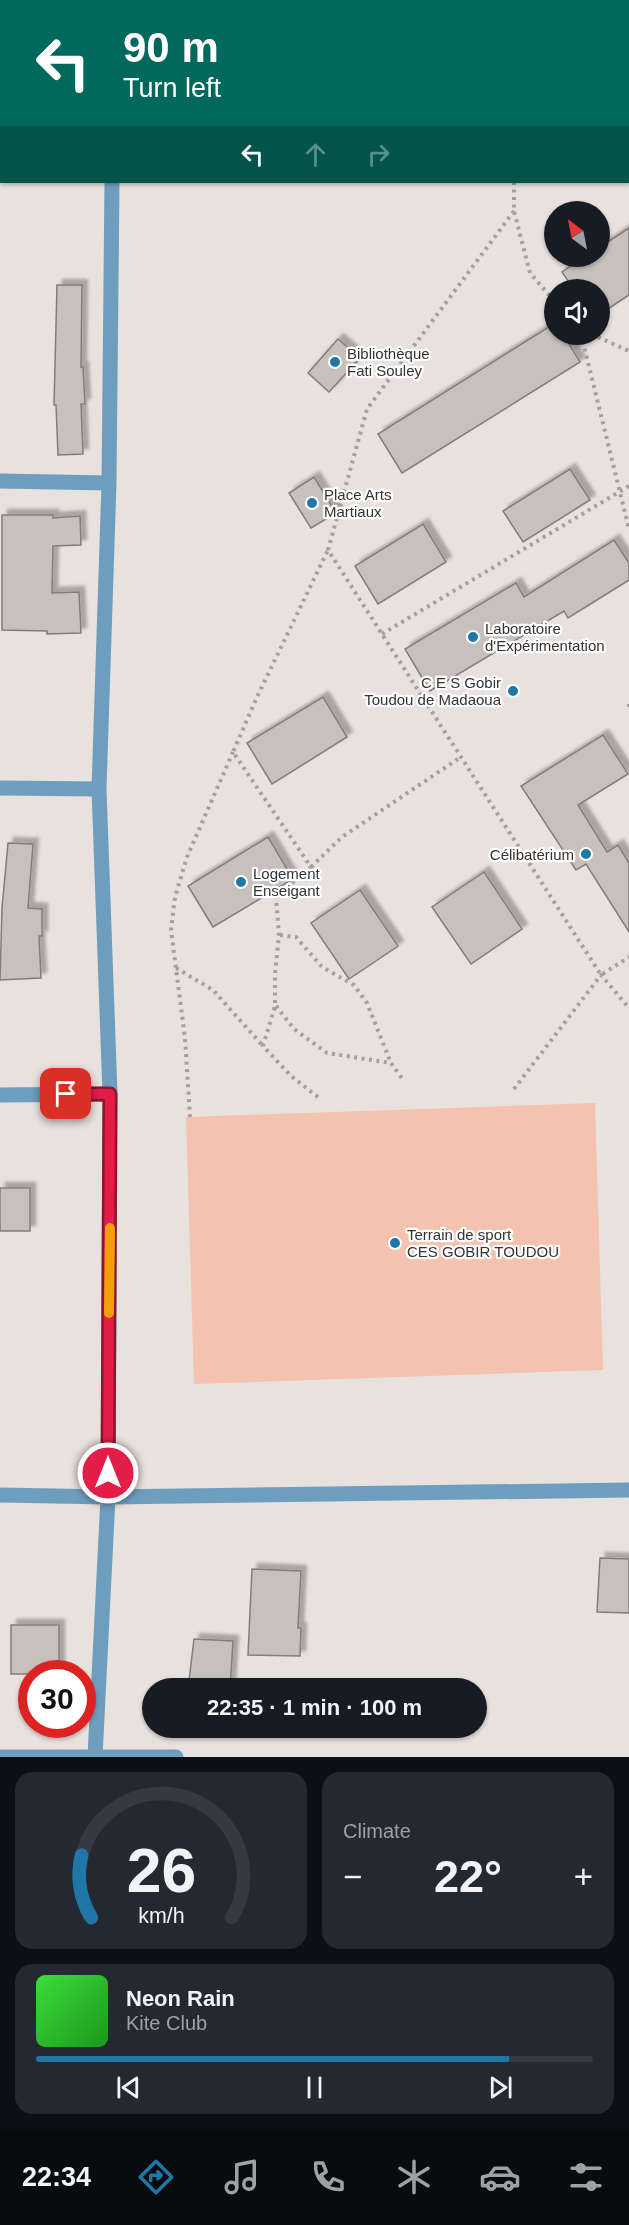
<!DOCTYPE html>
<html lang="en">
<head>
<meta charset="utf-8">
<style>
	:root { --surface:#171b24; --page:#242831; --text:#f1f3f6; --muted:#9ea1a6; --line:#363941; --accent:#1e77a6 }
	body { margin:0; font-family:Arial,sans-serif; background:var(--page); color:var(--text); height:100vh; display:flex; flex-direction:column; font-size:22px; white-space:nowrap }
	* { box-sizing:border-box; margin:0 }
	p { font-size:20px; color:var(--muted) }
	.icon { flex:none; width:33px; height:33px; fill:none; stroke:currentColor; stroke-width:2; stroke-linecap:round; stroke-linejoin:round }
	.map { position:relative; height:1757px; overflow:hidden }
	.panel { display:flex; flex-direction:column; gap:15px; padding:15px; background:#0d0f14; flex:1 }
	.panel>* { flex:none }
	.top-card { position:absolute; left:0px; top:0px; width:630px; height:183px; box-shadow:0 2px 4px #0004; background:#00695c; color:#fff; overflow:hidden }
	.needle { width:39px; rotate:328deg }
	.controls { position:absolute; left:544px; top:201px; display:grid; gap:12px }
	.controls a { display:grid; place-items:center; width:66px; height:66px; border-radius:50%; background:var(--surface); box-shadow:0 2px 4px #0004; font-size:30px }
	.speed { position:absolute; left:18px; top:1660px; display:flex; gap:12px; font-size:30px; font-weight:700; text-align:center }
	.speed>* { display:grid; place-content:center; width:78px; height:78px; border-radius:50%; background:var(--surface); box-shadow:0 2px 4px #0004; line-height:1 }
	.speed .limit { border:9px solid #d22; background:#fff; color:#111 }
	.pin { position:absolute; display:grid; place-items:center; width:51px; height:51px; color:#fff; margin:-26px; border-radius:12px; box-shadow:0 3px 9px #0006 }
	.me { position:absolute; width:66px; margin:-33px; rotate:0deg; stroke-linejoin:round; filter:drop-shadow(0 0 4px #0008) }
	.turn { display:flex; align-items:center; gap:21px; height:126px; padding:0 24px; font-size:27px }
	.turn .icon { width:78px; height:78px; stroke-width:2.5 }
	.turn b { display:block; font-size:42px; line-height:51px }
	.lanes { display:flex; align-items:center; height:57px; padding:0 24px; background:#0003; justify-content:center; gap:30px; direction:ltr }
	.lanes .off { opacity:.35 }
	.big { font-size:45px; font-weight:700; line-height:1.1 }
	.panel .card { flex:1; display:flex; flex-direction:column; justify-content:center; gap:9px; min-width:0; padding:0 21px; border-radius:18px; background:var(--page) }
	.panel .dial { align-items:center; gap:0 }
	.dial svg { height:156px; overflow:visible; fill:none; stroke:var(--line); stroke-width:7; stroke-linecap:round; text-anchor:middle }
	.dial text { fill:var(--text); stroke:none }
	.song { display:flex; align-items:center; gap:18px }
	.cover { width:72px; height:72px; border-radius:9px; background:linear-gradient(135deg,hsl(120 70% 55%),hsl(120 70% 35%)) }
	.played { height:6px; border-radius:3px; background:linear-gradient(90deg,var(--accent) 85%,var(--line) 85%) }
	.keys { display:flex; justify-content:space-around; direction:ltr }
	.heat { display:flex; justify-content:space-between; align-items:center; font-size:33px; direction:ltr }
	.panel .tiles { flex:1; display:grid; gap:15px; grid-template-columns:1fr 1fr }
	.card:last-child { grid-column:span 2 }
	.trip { position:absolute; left:142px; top:1678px; width:345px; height:60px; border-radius:30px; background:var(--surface); box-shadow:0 2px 4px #0004; font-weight:700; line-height:60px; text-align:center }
	.tabs { display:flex; height:96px; justify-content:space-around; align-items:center; background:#090b0e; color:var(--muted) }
	.tabs .icon { width:42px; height:42px }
	.tabs .on { color:var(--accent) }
	.tabs b { font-size:27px; color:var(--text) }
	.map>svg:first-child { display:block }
	.pitch { fill:#f3c3af }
	.building { fill:#c7c0bd; stroke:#837d7a; stroke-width:1.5; filter:url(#shadow) }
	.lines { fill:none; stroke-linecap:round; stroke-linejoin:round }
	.path { stroke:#a5a09d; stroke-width:4; stroke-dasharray:3 4.5; stroke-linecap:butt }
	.street { stroke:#6e9ebd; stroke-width:15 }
	.route-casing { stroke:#92132f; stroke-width:15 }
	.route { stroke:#e11d48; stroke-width:10 }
	.slow { stroke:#f59e0b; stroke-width:10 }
	.poi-dot { fill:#1e77a6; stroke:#fff; stroke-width:2 }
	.labels { text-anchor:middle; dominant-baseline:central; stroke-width:4.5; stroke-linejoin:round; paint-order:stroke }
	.poi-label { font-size:15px; fill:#363331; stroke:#fff; text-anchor:start }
</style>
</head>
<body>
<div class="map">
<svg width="629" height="1757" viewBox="0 0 629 1757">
	<defs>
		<filter id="shadow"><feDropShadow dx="5.5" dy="-5.5" stdDeviation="1.5" flood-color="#0004"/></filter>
	</defs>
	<rect width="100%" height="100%" fill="#e8e1de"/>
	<path class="pitch" d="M 595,1103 L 603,1370 L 194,1384 L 186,1117 Z"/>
	<path class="building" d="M 629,228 L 629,295 L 600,314 L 600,290 L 574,290 L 562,272 L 585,256 L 600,256 L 600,247 Z
		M 57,285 L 82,285 L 81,367 L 83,367 L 85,404 L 81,404 L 83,454 L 58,455 L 56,405 L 54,405 Z
		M 555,323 L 555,334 L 563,334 L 580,362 L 402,473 L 378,434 Z
		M 338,339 L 360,358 L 329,392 L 308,373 Z
		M 570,469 L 590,500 L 523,542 L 503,511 Z
		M 314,477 L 336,513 L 311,528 L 289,493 Z
		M 2,515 L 53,515 L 53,518 L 80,516 L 81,545 L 53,546 L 52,593 L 79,592 L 81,633 L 47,634 L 47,631 L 2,630 Z
		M 423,524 L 446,562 L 378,604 L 355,566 Z
		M 614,540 L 629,563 L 629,580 L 568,618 L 564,611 L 430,691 L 405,649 L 516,583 L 524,597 Z
		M 323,697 L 347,737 L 272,784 L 247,743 Z
		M 603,735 L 628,774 L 578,805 L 607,852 L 618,845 L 629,863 L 629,932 L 586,864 L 576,870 L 521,786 Z
		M 268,837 L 293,879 L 213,927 L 188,886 Z
		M 8,843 L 33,844 L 28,908 L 42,909 L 42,936 L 39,936 L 41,978 L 0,980 L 2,908 Z
		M 484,872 L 522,929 L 471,964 L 432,907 Z
		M 360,890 L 398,946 L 349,979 L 311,923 Z
		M 0,1188 L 30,1188 L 30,1231 L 0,1231 Z
		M 600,1558 L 629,1559 L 629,1613 L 597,1612 Z
		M 252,1569 L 301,1571 L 298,1628 L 301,1628 L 300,1656 L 248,1655 Z
		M 11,1625 L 59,1625 L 59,1669 L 38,1669 L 38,1674 L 11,1674 Z
		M 194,1639 L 233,1641 L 230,1689 L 188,1689 Z"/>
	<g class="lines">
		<path class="path" d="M 514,182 L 514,211 L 530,273 L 555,302
			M 514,211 L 367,409 L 328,550 L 601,975 L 629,957
			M 581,334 L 629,529
			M 591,334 L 629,351
			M 382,634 L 629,486
			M 629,704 L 629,707
			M 311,867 L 342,837 L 461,757
			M 280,935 L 296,937 L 322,967 L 354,985 L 367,1003 L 391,1063
			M 176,968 L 213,990 L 263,1046
			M 276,1006 L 294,1029 L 327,1053 L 391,1063 L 404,1081
			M 514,1089 L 601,975 L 629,1008
			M 318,1097 L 291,1076 L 263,1046 L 275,1006 L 275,974 L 279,935 L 276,897 L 311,867 L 233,752 L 257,697 L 328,550
			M 190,1117 L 185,1038 L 171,930 L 175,897 L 187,857 L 233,752"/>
		<path class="street" d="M 121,2 L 121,0
			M 0,171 L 2,171
			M 628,172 L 629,172
			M 0,481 L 109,483
			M 0,788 L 99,789
			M 0,1095 L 110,1094
			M 0,1495 L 108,1497 L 629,1490
			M 0,1757 L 176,1757
			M 95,1757 L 108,1497 L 110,1094 L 99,789 L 109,483 L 112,182"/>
	</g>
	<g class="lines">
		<defs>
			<path id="route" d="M 66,1094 L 110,1094 L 108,1473"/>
		</defs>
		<use href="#route" class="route-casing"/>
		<use href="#route" class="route"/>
		<path class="slow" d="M 109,1313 L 110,1228"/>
	</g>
	<g class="poi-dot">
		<circle cx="335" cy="362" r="6"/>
		<circle cx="312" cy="503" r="6"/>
		<circle cx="473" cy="637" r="6"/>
		<circle cx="513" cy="691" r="6"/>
		<circle cx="586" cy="854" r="6"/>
		<circle cx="241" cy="882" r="6"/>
		<circle cx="395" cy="1243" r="6"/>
	</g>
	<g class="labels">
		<g class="poi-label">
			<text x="347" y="353">Bibliothèque<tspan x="347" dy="17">Fati Souley</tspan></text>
			<text x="324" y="494">Place Arts<tspan x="324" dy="17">Martiaux</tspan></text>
			<text x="485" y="628">Laboratoire<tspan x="485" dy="17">d'Expérimentation</tspan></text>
			<text x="501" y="682" text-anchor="end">C E S Gobir<tspan x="501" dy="17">Toudou de Madaoua</tspan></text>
			<text x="574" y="854" text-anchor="end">Célibatérium</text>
			<text x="253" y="873">Logement<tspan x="253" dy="17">Enseigant</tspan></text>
			<text x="407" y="1234">Terrain de sport<tspan x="407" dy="17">CES GOBIR TOUDOU</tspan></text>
		</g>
	</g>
</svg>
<div class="controls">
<a><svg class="needle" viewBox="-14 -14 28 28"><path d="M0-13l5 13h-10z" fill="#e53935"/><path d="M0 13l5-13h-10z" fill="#9ea1a6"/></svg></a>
<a><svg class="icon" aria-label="sound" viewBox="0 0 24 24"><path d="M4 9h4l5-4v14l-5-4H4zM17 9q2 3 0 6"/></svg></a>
</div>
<div class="speed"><div class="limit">30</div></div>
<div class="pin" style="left:66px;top:1094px;background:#d93025"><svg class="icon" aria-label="arrive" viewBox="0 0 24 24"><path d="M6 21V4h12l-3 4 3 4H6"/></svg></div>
<svg class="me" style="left:108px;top:1473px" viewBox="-20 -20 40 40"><circle r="17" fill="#e11d48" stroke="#fff" stroke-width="3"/><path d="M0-11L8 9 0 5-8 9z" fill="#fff"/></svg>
<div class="trip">22:35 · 1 min · 100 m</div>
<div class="top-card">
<div class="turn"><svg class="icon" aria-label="left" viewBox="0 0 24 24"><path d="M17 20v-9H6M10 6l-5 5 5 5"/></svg><div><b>90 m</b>Turn left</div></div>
<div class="lanes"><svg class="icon" aria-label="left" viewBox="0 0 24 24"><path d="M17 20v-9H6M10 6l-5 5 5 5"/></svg><svg class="icon off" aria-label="ahead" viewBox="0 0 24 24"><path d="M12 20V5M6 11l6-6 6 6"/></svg><svg class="icon off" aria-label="right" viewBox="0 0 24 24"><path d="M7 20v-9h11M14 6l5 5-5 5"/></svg></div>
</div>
</div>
<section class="panel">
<div class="tiles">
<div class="card dial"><svg viewBox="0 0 100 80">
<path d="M14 69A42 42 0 1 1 86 69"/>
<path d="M14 69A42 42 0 0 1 9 37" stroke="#1e77a6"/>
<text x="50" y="56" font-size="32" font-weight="700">26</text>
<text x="50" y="72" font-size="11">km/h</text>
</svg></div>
<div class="card"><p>Climate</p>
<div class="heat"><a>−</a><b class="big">22°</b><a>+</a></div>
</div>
<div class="card">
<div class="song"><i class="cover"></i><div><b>Neon Rain</b><p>Kite Club</p></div></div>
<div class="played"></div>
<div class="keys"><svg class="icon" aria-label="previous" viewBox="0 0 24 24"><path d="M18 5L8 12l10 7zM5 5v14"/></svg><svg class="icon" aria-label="pause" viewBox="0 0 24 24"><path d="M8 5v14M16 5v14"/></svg><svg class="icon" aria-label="next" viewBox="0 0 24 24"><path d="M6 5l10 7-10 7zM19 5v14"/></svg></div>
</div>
</div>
</section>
<nav class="tabs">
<b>22:34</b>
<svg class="icon on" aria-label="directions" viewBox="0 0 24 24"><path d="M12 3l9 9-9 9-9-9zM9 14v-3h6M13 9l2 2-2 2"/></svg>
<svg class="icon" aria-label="music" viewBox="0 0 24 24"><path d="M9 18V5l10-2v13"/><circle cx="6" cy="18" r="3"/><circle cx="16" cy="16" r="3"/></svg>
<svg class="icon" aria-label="phone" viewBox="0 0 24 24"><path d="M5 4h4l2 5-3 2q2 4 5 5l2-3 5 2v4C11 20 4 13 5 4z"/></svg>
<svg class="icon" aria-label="climate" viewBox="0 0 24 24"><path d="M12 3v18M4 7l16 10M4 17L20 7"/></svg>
<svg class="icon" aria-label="car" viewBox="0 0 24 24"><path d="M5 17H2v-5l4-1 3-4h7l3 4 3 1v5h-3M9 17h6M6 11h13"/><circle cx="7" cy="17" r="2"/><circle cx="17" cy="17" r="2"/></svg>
<svg class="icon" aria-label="filters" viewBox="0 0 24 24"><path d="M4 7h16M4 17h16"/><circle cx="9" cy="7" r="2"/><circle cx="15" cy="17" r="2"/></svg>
</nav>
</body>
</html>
